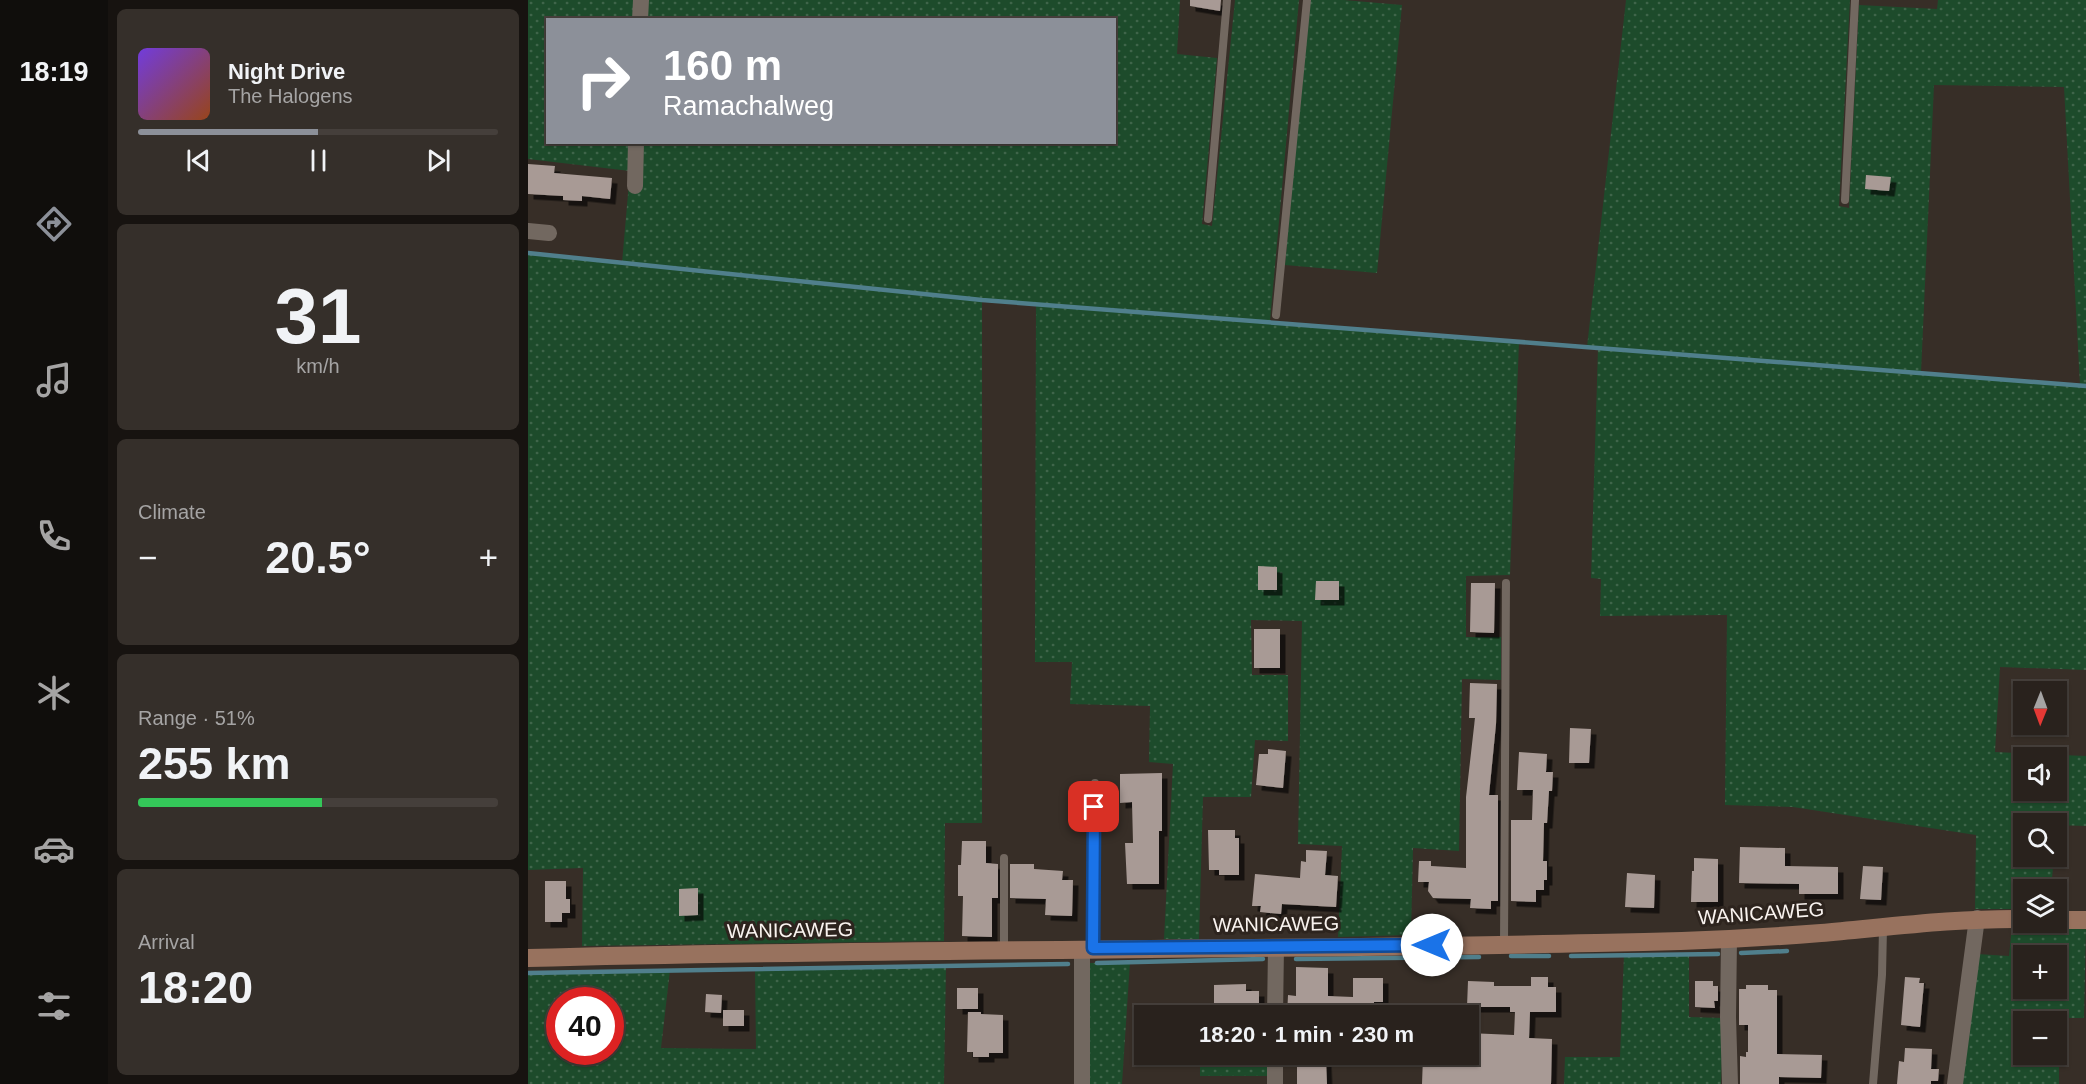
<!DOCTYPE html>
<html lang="en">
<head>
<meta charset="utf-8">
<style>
	:root { --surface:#29221d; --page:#352f2a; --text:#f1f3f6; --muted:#a5a4a4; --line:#453f3b; --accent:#8c9099 }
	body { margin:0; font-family:Helvetica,sans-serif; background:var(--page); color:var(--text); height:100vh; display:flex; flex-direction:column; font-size:22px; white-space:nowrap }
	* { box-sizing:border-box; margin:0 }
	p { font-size:20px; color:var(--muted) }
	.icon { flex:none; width:33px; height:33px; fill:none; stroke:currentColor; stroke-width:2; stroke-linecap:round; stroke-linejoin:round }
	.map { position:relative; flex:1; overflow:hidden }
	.panel { display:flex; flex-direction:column; gap:9px; padding:9px; background:#171310; width:420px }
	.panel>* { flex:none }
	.banner { position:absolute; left:18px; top:18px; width:570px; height:126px; border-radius:0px; box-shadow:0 2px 4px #0004,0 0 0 2px var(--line); background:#8c9099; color:#fff; overflow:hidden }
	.needle { width:39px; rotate:181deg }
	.controls { position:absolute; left:1485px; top:681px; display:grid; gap:12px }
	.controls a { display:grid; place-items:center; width:54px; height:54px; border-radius:0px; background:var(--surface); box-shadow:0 2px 4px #0004,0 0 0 2px var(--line); font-size:30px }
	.speed { position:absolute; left:18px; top:987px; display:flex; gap:12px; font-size:30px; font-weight:700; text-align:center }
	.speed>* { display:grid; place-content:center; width:78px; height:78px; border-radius:50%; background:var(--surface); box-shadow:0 2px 4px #0004,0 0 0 2px var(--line); line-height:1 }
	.speed .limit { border:9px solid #d22; background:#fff; color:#111 }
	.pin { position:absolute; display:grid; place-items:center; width:51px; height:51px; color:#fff; margin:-26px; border-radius:12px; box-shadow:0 3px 9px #0006 }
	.me { position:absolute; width:66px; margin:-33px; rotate:270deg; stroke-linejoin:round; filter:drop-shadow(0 0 4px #0008) }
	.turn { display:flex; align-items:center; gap:21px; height:126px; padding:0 18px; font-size:27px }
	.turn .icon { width:78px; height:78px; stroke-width:2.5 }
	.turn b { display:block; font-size:42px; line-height:51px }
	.big { font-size:45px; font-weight:700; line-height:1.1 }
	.panel .card { flex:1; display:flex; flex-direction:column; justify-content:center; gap:9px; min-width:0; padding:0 21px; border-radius:9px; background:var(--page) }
	.panel .dial { align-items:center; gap:0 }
	.dial b { font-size:78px; line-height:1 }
	.song { display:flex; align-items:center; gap:18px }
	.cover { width:72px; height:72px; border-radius:9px; background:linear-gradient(135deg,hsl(260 70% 55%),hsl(20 70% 35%)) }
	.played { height:6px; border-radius:3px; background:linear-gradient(90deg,var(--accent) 50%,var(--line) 50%) }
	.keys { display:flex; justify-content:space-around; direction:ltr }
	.heat { display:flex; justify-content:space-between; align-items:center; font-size:33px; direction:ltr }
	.charge { height:9px; border-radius:4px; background:linear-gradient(90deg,#34c759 51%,var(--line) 0) }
	.trip { position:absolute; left:606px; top:1005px; width:345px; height:60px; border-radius:0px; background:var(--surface); box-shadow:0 2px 4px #0004,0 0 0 2px var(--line); font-weight:700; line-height:60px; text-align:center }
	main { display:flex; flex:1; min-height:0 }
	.menu { display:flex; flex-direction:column; width:108px; justify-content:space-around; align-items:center; background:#100e0c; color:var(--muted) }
	.menu .icon { width:42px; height:42px }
	.menu .selected { color:var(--accent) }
	.menu b { font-size:27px; color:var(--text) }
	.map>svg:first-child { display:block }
	.grass { fill:url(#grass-dots); fill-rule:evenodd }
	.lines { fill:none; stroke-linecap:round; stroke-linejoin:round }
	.stream { stroke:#507f8c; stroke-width:4.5 }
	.building { fill:#a89a95; filter:url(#shadow) }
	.lane { stroke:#726860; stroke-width:8 }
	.street { stroke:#726860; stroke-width:16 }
	.secondary { stroke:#98725e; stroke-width:18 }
	.route-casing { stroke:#114b97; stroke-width:15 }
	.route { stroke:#1a73e8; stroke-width:10 }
	.labels { text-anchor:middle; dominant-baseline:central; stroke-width:6; stroke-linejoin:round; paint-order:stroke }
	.street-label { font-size:20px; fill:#f9f3ef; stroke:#2d241e }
</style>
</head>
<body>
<main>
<nav class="menu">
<b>18:19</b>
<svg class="icon selected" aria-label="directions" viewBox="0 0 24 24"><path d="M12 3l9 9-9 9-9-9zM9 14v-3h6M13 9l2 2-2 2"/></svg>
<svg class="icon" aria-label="music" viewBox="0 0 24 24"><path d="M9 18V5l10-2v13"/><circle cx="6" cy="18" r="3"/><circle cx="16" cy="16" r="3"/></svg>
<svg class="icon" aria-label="phone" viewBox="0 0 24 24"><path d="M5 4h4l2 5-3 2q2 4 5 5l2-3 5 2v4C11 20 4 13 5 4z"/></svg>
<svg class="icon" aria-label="climate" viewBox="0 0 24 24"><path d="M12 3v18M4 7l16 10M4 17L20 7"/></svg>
<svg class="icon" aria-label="car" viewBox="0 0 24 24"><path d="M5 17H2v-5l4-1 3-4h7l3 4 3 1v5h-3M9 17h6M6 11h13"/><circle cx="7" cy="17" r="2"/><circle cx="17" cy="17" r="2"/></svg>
<svg class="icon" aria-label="filters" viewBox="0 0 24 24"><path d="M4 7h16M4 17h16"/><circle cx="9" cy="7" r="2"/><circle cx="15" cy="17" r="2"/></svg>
</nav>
<section class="panel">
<div class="card">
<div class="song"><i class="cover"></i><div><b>Night Drive</b><p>The Halogens</p></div></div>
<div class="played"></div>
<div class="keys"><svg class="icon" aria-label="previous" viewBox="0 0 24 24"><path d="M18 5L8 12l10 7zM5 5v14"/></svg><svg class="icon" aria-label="pause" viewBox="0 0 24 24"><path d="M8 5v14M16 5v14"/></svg><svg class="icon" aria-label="next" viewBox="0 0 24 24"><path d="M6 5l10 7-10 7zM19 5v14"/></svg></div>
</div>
<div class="card dial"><b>31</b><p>km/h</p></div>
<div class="card"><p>Climate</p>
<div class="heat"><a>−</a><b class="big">20.5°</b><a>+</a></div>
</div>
<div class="card"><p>Range · 51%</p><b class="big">255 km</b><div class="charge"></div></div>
<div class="card"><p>Arrival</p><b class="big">18:20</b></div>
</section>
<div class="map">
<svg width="1558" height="1084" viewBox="0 0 1558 1084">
	<defs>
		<pattern id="grass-dots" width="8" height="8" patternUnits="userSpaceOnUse" patternTransform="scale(1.5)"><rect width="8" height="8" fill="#1d4b2b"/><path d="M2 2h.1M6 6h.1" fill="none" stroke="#3f654a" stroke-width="1.8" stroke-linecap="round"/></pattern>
		<filter id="shadow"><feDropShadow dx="5.5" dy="5.5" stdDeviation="0" flood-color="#0009"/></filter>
	</defs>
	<rect width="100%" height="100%" fill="#372e27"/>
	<path class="grass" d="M 0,0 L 652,0 L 649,54 L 689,58 L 674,224 L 684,226 L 707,0 L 771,0 L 742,321 L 991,342 L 982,575 L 938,576 L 938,637 L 973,637 L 973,680 L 934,679 L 931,851 L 885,848 L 883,935 L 810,937 L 814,846 L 770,844 L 774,621 L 723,620 L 724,675 L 760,675 L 760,741 L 727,740 L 723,797 L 675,797 L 671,939 L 636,939 L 645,764 L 621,762 L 622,706 L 542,704 L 544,662 L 507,662 L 508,304 L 454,300 L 454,823 L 417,823 L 416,941 L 54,946 L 55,868 L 0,870 L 0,253 L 94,263 L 102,171 L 0,159 ZM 20,20 L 586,20 L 586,142 L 20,142 Z
		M 781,0 L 816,0 L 874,5 L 849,273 L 757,265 Z
		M 1098,0 L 1322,0 L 1311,206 L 1321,208 L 1331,5 L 1409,9 L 1410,0 L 1558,0 L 1558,670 L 1472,667 L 1467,752 L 1558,756 L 1558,826 L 1496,824 L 1496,856 L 1526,857 L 1523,889 L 1496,890 L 1495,909 L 1447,909 L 1448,835 L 1265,807 L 1197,805 L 1199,615 L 1072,616 L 1073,579 L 1063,578 L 1070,348 L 1059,347 ZM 1406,85 L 1536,87 L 1552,385 L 1393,373 ZM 1496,758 L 1528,758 L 1528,790 L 1496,790 Z
		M 1484,926 L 1558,927 L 1556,1018 L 1531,1018 L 1531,1084 L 1432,1084 L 1449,954 L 1481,956 ZM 1496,956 L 1528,956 L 1528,988 L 1496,988 ZM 1496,1022 L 1528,1022 L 1528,1054 L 1496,1054 Z
		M 1096,955 L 1161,955 L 1161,1017 L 1195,1018 L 1193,1084 L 1036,1084 L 1037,1057 L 1092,1057 Z
		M 602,962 L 594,1084 L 560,1084 L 561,963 Z
		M 418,966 L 416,1084 L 0,1084 L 0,973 L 142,970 L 133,1048 L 228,1049 L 227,969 ZM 32,1000 L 82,1000 L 82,1052 L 32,1052 Z
		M 672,1055 L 741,1055 L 741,1076 L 672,1076 Z"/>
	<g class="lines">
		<path class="stream" d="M 0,253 L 454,300 L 1558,386
			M 1213,953 L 1259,951
			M 983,956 L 1021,956
			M 1043,956 L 1190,954
			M 768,959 L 951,957
			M 569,963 L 735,959
			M 0,973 L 540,964"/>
	</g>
	<path class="building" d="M 662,0 L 693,0 L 692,11 L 662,6 Z
		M 0,164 L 27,166 L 26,173 L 84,178 L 82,199 L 54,196 L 54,201 L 35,200 L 35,196 L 0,194 Z
		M 1338,175 L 1363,177 L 1361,191 L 1337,189 Z
		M 730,566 L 749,567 L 749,590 L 730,590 Z
		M 788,581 L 811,581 L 811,600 L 787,600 Z
		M 943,583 L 967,583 L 966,633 L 942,632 Z
		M 726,629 L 752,629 L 752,668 L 726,668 Z
		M 942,683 L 969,684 L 968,724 L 961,795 L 970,795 L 970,901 L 963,901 L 963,909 L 942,908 L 943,899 L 905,898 L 900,891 L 901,882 L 890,882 L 891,861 L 903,861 L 903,866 L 938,868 L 938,797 L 947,718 L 941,718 Z
		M 1042,728 L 1063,729 L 1061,763 L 1041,763 Z
		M 740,749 L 758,751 L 755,788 L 728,785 L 731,754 L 740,754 Z
		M 991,752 L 1019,754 L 1018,772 L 1025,772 L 1024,791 L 1021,791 L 1019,823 L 1016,823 L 1015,861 L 1019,861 L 1019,880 L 1016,880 L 1016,890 L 1008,890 L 1008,902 L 983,901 L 983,820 L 1004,820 L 1005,790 L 989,790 Z
		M 634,773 L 634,831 L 631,831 L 631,884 L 599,884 L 597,843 L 605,843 L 604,802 L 592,803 L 592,774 Z
		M 680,830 L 707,830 L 707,838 L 711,838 L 711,875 L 691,875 L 691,870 L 681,870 Z
		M 434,841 L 458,841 L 458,863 L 470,864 L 470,898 L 464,898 L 464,937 L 434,936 L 435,896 L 430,896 L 430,865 L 433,865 Z
		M 1212,847 L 1257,848 L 1257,866 L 1310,867 L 1310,894 L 1271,894 L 1271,884 L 1211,883 Z
		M 778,850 L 799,851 L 797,875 L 810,876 L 808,907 L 754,904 L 753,914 L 732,912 L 733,906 L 724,906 L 727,874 L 772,878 L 773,861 L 778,862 Z
		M 1166,858 L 1190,859 L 1190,902 L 1163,902 L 1164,871 L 1166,871 Z
		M 482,864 L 506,864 L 506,869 L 535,871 L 534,880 L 545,880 L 544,916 L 517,915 L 518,899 L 482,898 Z
		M 1335,866 L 1355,867 L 1353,900 L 1332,899 Z
		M 1099,873 L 1127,875 L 1126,908 L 1097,907 Z
		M 17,881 L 38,881 L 38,899 L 42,899 L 42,913 L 34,913 L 34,922 L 17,922 Z
		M 170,888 L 170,915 L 151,916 L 151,889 Z
		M 768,967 L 800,968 L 800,996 L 825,997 L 825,978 L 855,978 L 855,1002 L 846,1002 L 846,1016 L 759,1016 L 760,995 L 768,996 Z
		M 1003,977 L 1020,977 L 1020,987 L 1028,987 L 1028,1012 L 1002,1012 L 1001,1038 L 1024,1039 L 1023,1084 L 894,1084 L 895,1057 L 914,1057 L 914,1063 L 937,1064 L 937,1054 L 940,1054 L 940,1033 L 986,1035 L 987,1012 L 982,1012 L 982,1007 L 939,1007 L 940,981 L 966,982 L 966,986 L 1003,986 Z
		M 1377,977 L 1392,978 L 1391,983 L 1396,983 L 1392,1027 L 1373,1025 Z
		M 1167,981 L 1185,981 L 1185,986 L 1190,986 L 1190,1001 L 1186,1001 L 1187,1008 L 1167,1007 Z
		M 718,984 L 718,991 L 731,991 L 731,1004 L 718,1004 L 718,1016 L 686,1016 L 686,985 Z
		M 1218,985 L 1240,985 L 1240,990 L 1249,990 L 1249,1054 L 1294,1055 L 1293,1078 L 1251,1077 L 1251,1084 L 1212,1084 L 1212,1056 L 1218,1057 L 1218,1052 L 1220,1052 L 1220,1025 L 1211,1025 L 1211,989 L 1218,989 Z
		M 429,988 L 450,988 L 450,1009 L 429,1009 Z
		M 178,994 L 194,995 L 193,1013 L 177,1012 Z
		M 195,1010 L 216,1010 L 216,1026 L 195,1026 Z
		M 440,1012 L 453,1012 L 453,1014 L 475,1015 L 475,1053 L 461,1053 L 461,1057 L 445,1057 L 445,1052 L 439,1052 Z
		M 1377,1048 L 1404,1049 L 1403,1069 L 1411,1069 L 1410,1081 L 1403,1081 L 1403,1084 L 1369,1084 L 1371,1061 L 1376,1062 Z
		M 798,1061 L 799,1084 L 769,1084 L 769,1062 Z"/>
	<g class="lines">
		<path class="lane" d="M 1317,200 L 1327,0
			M 680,219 L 699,0
			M 748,315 L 779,0
			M 476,858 L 476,949
			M 976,945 L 978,583
			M 565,948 L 567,783
			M 1345,1084 L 1354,975 L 1355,928"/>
		<path class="street" d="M 112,20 L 113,0
			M 107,186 L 108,142
			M 0,231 L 21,233
			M 1201,939 L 1200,1017 L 1202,1084
			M 554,949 L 554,1084
			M 747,1016 L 748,947
			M 747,1084 L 747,1054
			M 1427,1084 L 1449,918"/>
		<path class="secondary" d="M 1528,920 L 1558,920
			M 0,958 C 356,948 712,951 1068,943 C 1143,942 1218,939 1293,933 C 1361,927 1428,918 1496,919"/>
	</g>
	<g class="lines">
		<defs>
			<path id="route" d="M 566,807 L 565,948 L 904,945"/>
		</defs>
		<use href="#route" class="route-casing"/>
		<use href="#route" class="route"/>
	</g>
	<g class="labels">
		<g class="street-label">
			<text transform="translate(1233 913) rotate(-4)">WANICAWEG</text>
			<text transform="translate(748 924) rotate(-1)">WANICAWEG</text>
			<text transform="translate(262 930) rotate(-1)">WANICAWEG</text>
		</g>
	</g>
</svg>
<div class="controls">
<a><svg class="needle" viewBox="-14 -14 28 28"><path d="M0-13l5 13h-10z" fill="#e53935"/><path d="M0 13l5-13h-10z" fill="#a5a4a4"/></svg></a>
<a><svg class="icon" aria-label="sound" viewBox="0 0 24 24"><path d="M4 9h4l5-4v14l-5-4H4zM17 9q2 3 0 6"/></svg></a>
<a><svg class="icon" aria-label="search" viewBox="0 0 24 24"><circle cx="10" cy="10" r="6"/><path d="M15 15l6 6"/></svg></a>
<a><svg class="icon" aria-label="layers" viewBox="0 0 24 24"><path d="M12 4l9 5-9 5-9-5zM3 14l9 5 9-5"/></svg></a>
<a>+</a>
<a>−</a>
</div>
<div class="speed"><div class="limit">40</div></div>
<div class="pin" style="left:566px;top:807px;background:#d93025"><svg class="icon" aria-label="arrive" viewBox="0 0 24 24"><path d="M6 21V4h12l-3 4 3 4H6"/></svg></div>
<svg class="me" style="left:904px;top:945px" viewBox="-20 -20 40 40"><circle r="19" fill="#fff"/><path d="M0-13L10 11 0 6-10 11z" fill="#1a73e8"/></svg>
<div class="trip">18:20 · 1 min · 230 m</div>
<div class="banner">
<div class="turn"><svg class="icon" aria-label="right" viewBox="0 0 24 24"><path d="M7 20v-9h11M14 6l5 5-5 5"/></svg><div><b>160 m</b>Ramachalweg</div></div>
</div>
</div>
</main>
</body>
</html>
